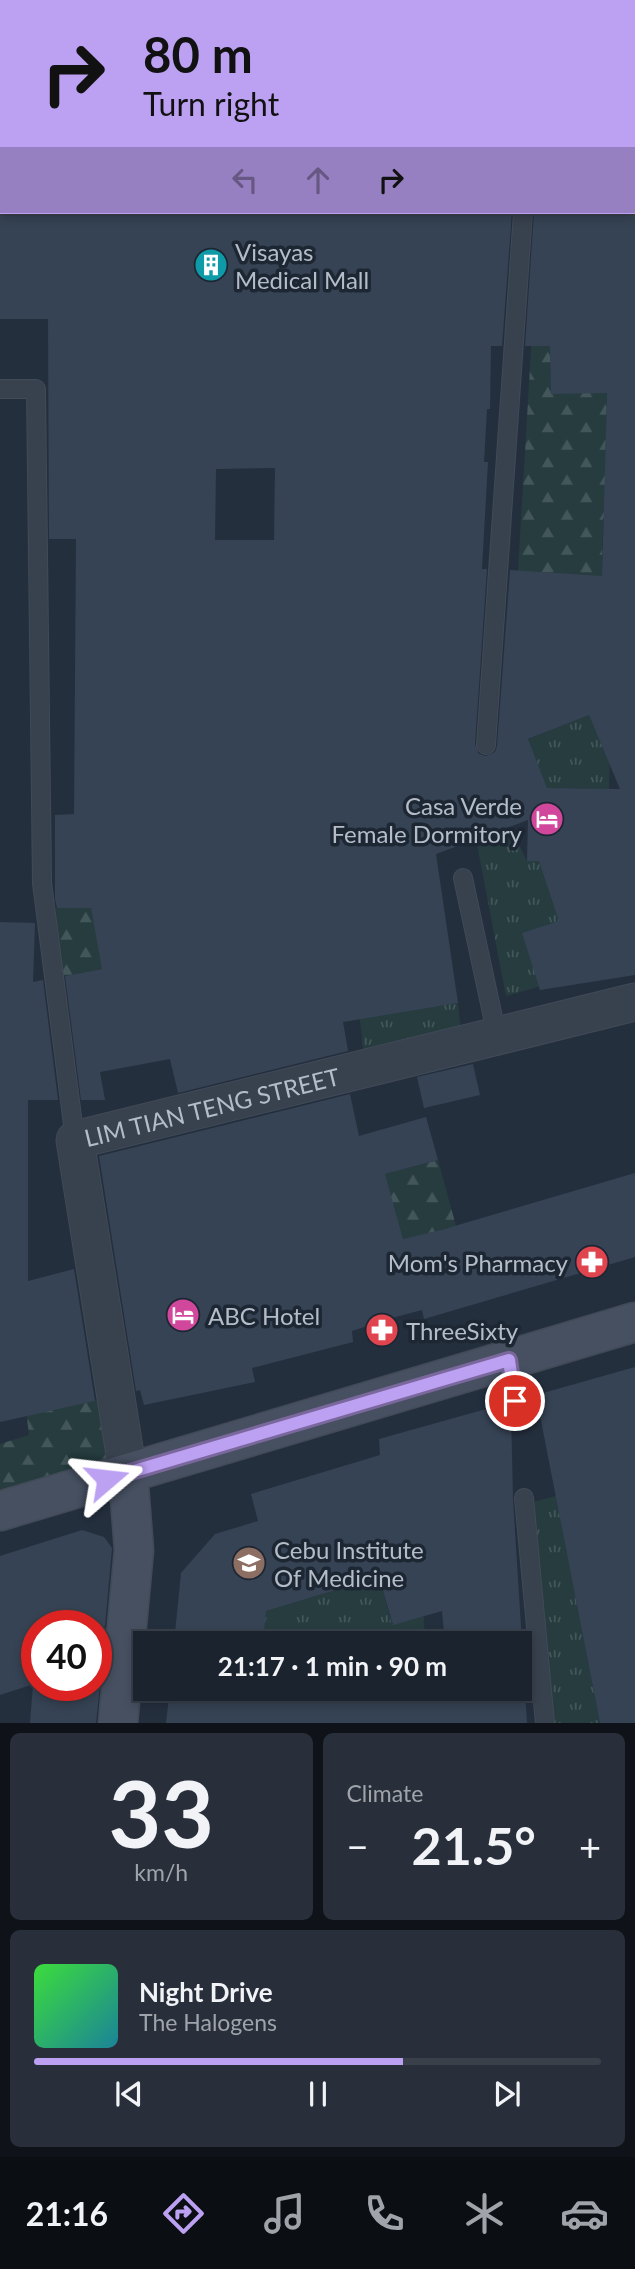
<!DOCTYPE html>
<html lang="en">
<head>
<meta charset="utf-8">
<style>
	:root { --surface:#1b232e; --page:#282f3a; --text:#f1f3f6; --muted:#a0a4aa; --line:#39404a; --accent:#bca0f2 }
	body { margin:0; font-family:Lato,sans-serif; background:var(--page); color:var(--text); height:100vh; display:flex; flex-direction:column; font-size:26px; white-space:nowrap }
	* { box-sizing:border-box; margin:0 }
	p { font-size:23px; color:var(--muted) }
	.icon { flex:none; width:38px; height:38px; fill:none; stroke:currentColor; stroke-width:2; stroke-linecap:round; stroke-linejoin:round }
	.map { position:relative; height:1723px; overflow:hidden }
	.sheet { display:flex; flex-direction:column; gap:10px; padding:10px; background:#0f1319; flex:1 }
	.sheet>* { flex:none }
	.banner { position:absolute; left:0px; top:0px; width:635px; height:214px; box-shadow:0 4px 10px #0003,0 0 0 2px var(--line); background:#bca0f2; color:#111; overflow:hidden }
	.speed { position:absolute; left:21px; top:1610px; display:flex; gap:14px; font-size:35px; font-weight:700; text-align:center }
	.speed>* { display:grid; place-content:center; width:91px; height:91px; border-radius:50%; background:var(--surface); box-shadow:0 4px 10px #0003,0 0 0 2px var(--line); line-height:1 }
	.speed .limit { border:10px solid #d22; background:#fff; color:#111 }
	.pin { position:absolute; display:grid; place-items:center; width:60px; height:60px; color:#fff; margin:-30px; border:4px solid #fff; border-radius:50%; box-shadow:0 2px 7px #0007 }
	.me { position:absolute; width:77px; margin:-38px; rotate:73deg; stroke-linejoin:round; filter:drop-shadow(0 0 5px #0008) }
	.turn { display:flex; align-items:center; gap:24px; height:147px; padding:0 28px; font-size:32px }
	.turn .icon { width:91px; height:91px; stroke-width:2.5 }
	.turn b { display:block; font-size:49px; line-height:60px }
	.lanes { display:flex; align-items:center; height:66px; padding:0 28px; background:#0003; justify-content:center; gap:35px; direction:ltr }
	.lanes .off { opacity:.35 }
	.big { font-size:52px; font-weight:700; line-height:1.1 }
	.sheet .tile { flex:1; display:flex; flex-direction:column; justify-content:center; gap:10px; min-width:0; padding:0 24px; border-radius:10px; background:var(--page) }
	.sheet .dial { align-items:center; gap:0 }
	.dial b { font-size:91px; line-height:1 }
	.song { display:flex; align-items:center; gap:21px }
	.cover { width:84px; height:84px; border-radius:10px; background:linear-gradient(135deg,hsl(120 70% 55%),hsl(190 70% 35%)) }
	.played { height:7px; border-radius:4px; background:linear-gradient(90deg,var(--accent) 65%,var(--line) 65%) }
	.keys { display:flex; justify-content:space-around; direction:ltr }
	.heat { display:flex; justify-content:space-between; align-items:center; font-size:38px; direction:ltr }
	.sheet .tiles { flex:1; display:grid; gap:10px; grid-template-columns:1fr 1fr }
	.tile:last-child { grid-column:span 2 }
	.trip { position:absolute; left:133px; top:1631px; width:399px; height:70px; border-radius:0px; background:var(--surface); box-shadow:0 4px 10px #0003,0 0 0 2px var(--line); font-weight:700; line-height:70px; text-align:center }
	.tab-bar { display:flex; height:112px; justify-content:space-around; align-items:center; background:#0b0e12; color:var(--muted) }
	.tab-bar .icon { width:49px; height:49px }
	.tab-bar .active { color:var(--accent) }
	.tab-bar b { font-size:32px; color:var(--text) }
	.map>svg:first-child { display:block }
	.grass { fill:url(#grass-tufts) }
	.forest { fill:url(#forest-firs) }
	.building { fill:#364354; fill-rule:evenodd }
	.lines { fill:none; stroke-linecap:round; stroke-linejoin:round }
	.lane-casing { stroke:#414a57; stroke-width:20 }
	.street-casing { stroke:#414a57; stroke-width:39 }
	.secondary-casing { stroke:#414a57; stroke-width:41 }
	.lane { stroke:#38414e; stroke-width:18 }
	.street { stroke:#38414e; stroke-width:37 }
	.secondary { stroke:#465061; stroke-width:38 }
	.route-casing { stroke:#7a689d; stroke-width:18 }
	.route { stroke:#bca0f2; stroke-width:12 }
	.labels { text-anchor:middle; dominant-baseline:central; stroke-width:7; stroke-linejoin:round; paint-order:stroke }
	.poi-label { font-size:24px; fill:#b4bcc9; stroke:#1d2633; text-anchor:start }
	.street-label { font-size:24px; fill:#b4bcc9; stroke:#1d2633 }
</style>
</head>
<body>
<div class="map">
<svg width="635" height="1723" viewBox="0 0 635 1723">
	<defs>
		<pattern id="grass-tufts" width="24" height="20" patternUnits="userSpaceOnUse" patternTransform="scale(1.75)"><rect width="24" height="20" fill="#263c3f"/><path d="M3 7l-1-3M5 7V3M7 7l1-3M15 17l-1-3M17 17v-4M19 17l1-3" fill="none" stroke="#435659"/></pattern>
		<pattern id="forest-firs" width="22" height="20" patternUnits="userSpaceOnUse" patternTransform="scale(1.75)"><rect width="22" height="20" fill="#263c3f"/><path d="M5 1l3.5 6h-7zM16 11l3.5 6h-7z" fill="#435659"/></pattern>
	</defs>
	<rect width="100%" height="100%" fill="#242f3e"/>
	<path class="grass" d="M 589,714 L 610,747 L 609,789 L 546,788 L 510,747 Z
		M 510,827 L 527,861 L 577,861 L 567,946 L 569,978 L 506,996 L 476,839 Z
		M 355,977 L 370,1017 L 458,1003 L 461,1034 L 364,1055 Z
		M 556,1496 L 600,1723 L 552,1723 L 529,1503 Z
		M 379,1577 L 392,1624 L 423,1616 L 426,1643 L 263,1643 L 266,1611 Z"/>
	<path class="forest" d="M 533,316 L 550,317 L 551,393 L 611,393 L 607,397 L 605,470 L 635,518 L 603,518 L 602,577 L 518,571 Z
		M 56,908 L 97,908 L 112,967 L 59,977 Z
		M 438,1160 L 456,1226 L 403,1240 L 329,1189 Z
		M 22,1378 L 64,1408 L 111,1397 L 121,1466 L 0,1500 L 0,1444 L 29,1435 Z"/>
	<path class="building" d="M 0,212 L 512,212 L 502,346 L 491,346 L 490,409 L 487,409 L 484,462 L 488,462 L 482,569 L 487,569 L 475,744 L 479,754 L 486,756 L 495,752 L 497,746 L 510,570 L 602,576 L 607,393 L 551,394 L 550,346 L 525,346 L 534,212 L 635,212 L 635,975 L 540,990 L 522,933 L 559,921 L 539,861 L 527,861 L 528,820 L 436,854 L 458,1003 L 343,1022 L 348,1051 L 178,1093 L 170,1059 L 100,1072 L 105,1100 L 81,1100 L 65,976 L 102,969 L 91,908 L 57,908 L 55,899 L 55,815 L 74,814 L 76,539 L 49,539 L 48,319 L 0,319 ZM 275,468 L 274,540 L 215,540 L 216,469 ZM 589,715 L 620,789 L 547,788 L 528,739 Z
		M 0,922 L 35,923 L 33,982 L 43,980 L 58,1100 L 28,1100 L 28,1281 L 74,1269 L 95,1401 L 0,1422 Z
		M 473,1064 L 480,1095 L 424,1108 L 417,1077 Z
		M 350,1094 L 359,1136 L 426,1117 L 438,1160 L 385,1174 L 403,1239 L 441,1230 L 635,1173 L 635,1257 L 424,1319 L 422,1310 L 392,1318 L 352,1331 L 353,1342 L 252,1368 L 255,1382 L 144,1405 L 140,1390 L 136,1391 L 99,1156 Z
		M 635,1367 L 635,1723 L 600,1723 L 536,1395 Z
		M 504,1404 L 511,1411 L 513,1499 L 527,1723 L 166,1723 L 170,1689 L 520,1689 L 520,1643 L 445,1643 L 442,1611 L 393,1625 L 379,1577 L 266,1611 L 263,1643 L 174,1643 L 181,1573 L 215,1534 L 258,1521 L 251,1494 L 380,1455 L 379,1439 Z
		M 82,1530 L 104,1537 L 112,1548 L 105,1626 L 37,1626 L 37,1683 L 0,1695 L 0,1556 Z
		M 33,1685 L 100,1685 L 96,1723 L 30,1723 Z"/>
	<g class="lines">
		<defs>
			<path id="lane" d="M 0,84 L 2,84
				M 634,91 L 635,91
				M 0,389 L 36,389 L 42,883 L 75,1140
				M 486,745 L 523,212
				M 463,878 L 497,1036
				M 509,1360 L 515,1401
				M 524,1498 L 545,1723"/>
			<g id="street">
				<path d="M 52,0 L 52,2"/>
				<path id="s1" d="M 128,1473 L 75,1140 L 635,1002"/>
			</g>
			<path id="secondary" d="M 634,39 L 635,39
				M 0,45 L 2,45
				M 0,131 L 2,131
				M 634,139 L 635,139
				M 0,1511 L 635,1322
				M 118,1723 L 134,1550 L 128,1473"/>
		</defs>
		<use href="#lane" class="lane-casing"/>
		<use href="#street" class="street-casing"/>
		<use href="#secondary" class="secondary-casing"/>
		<use href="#lane" class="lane"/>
		<use href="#street" class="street"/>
		<use href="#secondary" class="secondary"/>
	</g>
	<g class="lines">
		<defs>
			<path id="route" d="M 107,1479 L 509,1360 L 515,1401"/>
		</defs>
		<use href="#route" class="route-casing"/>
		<use href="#route" class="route"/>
	</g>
	<defs>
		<symbol id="building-disc" viewBox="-11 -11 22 22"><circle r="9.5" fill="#0f9aa8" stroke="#1d2633"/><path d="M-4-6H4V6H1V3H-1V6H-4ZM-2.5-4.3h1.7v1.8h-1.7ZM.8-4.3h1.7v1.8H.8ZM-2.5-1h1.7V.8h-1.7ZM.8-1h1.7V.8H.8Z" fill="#fff"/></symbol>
		<symbol id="hotel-disc" viewBox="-11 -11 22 22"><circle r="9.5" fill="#d1479c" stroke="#1d2633"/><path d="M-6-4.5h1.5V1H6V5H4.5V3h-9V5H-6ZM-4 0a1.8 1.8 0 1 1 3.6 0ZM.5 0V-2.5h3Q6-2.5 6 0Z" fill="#fff"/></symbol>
		<symbol id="pharmacy-disc" viewBox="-11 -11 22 22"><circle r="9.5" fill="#e0444e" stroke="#1d2633"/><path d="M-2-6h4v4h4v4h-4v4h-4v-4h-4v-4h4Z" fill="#fff"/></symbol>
		<symbol id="university-disc" viewBox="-11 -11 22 22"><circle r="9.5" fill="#8d6e63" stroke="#1d2633"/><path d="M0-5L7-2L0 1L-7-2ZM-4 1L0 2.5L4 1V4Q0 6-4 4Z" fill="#fff"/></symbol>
	</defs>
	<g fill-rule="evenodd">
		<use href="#building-disc" x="192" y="246" width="38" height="38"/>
		<use href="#hotel-disc" x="528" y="800" width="38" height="38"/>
		<use href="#pharmacy-disc" x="573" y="1243" width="38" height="38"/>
		<use href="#hotel-disc" x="164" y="1296" width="38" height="38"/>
		<use href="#pharmacy-disc" x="363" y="1311" width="38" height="38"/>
		<use href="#university-disc" x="230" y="1544" width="38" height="38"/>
	</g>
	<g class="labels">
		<g class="poi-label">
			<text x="235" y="251">Visayas<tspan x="235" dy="28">Medical Mall</tspan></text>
			<text x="522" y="805" text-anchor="end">Casa Verde<tspan x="522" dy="28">Female Dormitory</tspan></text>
			<text x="568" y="1262" text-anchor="end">Mom's Pharmacy</text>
			<text x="208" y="1315">ABC Hotel</text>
			<text x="406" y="1330">ThreeSixty</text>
			<text x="274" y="1549">Cebu Institute<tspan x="274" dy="28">Of Medicine</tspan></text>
		</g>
		<g class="street-label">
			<text stroke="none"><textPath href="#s1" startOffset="478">LIM TIAN TENG STREET</textPath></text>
		</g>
	</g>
</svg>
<div class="speed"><div class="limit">40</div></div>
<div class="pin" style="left:515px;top:1401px;background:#d93025"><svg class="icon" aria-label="arrive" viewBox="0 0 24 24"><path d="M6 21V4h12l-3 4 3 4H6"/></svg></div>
<svg class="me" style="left:107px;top:1479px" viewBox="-20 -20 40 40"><path d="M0-17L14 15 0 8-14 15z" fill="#bca0f2" stroke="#fff" stroke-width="4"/></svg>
<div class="trip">21:17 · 1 min · 90 m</div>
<div class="banner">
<div class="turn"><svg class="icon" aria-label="right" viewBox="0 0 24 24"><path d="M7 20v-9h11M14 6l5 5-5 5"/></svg><div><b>80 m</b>Turn right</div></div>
<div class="lanes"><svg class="icon off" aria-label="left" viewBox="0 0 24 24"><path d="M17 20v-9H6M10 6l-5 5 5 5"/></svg><svg class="icon off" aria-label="ahead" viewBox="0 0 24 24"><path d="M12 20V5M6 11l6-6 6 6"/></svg><svg class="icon" aria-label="right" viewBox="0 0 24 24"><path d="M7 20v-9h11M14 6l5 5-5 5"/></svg></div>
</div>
</div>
<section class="sheet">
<div class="tiles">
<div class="tile dial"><b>33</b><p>km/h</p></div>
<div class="tile"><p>Climate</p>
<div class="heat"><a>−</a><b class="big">21.5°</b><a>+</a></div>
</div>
<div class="tile">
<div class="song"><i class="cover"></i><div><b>Night Drive</b><p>The Halogens</p></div></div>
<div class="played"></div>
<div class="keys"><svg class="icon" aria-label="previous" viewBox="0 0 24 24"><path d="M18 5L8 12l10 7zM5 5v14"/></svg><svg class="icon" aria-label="pause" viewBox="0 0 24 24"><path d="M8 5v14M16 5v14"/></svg><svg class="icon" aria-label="next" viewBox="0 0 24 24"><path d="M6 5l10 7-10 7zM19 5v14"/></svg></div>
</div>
</div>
</section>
<nav class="tab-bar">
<b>21:16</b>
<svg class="icon active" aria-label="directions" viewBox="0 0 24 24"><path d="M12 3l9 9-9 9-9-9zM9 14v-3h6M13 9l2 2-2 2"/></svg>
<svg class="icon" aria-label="music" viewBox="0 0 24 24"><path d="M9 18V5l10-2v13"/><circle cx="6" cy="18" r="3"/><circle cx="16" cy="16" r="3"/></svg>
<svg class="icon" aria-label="phone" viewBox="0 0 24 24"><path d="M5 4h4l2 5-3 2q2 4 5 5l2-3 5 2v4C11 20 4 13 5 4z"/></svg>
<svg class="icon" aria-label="climate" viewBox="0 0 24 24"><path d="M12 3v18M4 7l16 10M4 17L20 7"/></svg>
<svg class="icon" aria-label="car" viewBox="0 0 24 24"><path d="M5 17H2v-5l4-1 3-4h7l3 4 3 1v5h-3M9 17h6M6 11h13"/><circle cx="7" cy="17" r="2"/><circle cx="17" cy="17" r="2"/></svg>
</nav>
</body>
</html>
